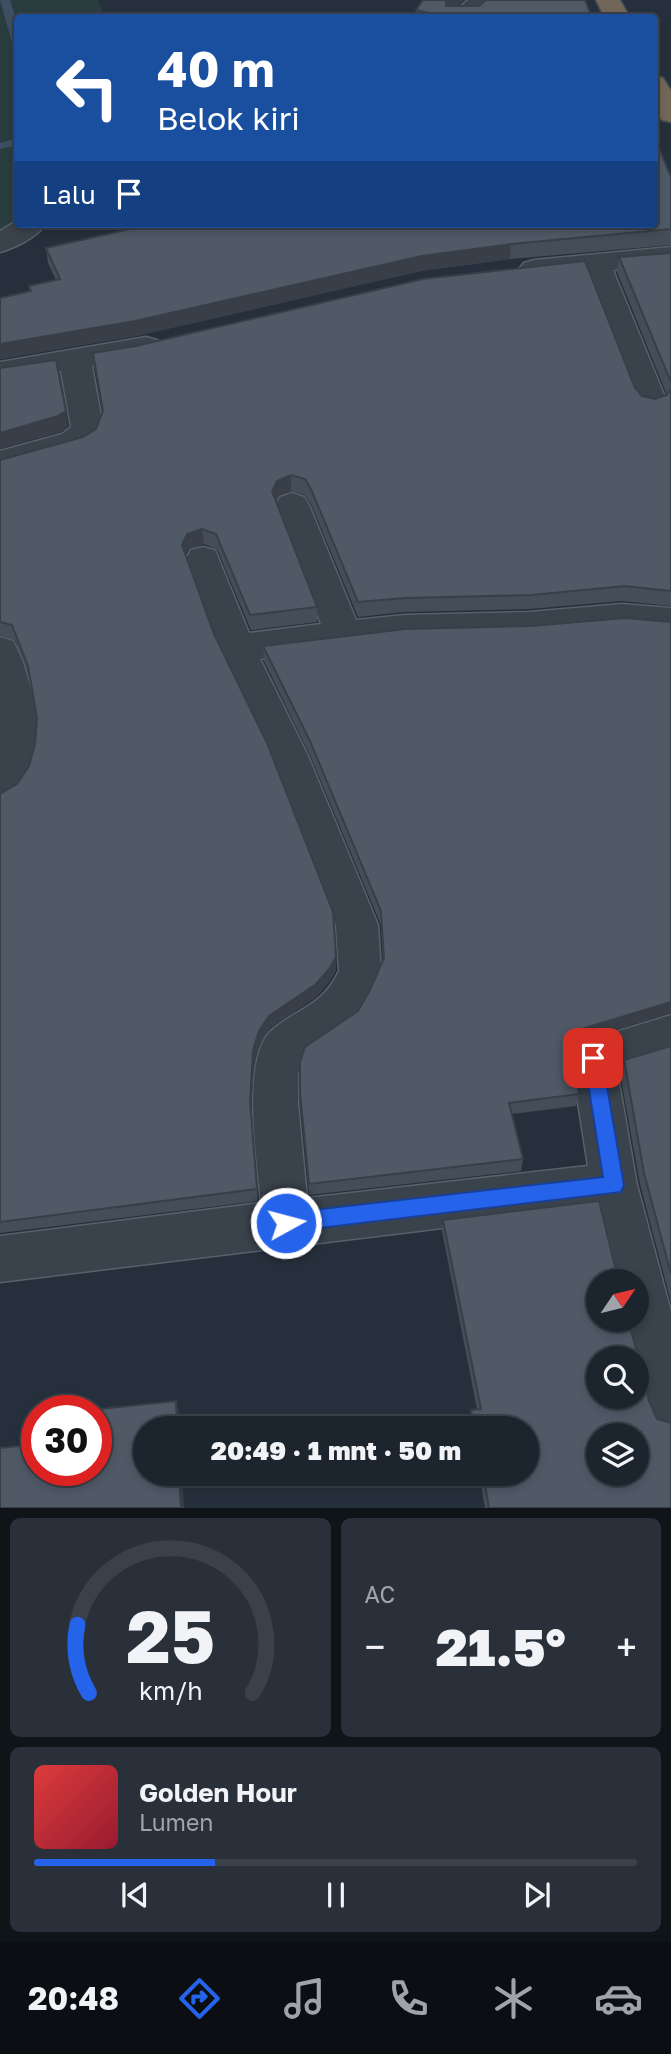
<!DOCTYPE html>
<html lang="id">
<head>
<meta charset="utf-8">
<style>
	:root { --surface:#1c242d; --page:#293039; --text:#f1f3f6; --muted:#a0a4aa; --line:#3a4149; --accent:#2563eb }
	body { margin:0; font-family:"Golos Text",sans-serif; background:var(--page); color:var(--text); height:100vh; display:flex; flex-direction:column; font-size:26px; white-space:nowrap }
	* { box-sizing:border-box; margin:0 }
	p { font-size:23px; color:var(--muted) }
	.icon { flex:none; width:38px; height:38px; fill:none; stroke:currentColor; stroke-width:2; stroke-linecap:round; stroke-linejoin:round }
	.map { position:relative; height:1508px; overflow:hidden }
	.panel { display:flex; flex-direction:column; gap:10px; padding:10px; background:#0f1419; flex:1 }
	.panel>* { flex:none }
	.hud { position:absolute; left:14px; top:14px; width:644px; height:214px; border-radius:7px; box-shadow:0 4px 10px #0003,0 0 0 2px var(--line); background:#1a4fa0; color:#fff; overflow:hidden }
	.needle { width:46px; rotate:55deg }
	.tools { position:absolute; left:586px; top:1269px; display:grid; gap:14px }
	.tools a { display:grid; place-items:center; width:63px; height:63px; border-radius:50%; background:var(--surface); box-shadow:0 4px 10px #0003,0 0 0 2px var(--line); font-size:35px }
	.speed { position:absolute; left:21px; top:1395px; display:flex; gap:14px; font-size:35px; font-weight:700; text-align:center }
	.speed>* { display:grid; place-content:center; width:91px; height:91px; border-radius:50%; background:var(--surface); box-shadow:0 4px 10px #0003,0 0 0 2px var(--line); line-height:1 }
	.speed .limit { border:10px solid #d22; background:#fff; color:#111 }
	.pin { position:absolute; display:grid; place-items:center; width:60px; height:60px; color:#fff; margin:-30px; border-radius:14px; box-shadow:0 4px 10px #0006 }
	.me { position:absolute; width:77px; margin:-38px; rotate:83deg; stroke-linejoin:round; filter:drop-shadow(0 0 5px #0008) }
	.turn { display:flex; align-items:center; gap:24px; height:147px; padding:0 28px; font-size:32px }
	.turn .icon { width:91px; height:91px; stroke-width:2.5 }
	.turn b { display:block; font-size:49px; line-height:60px }
	.then { display:flex; align-items:center; height:66px; padding:0 28px; background:#0003; gap:14px; font-size:26px }
	.big { font-size:52px; font-weight:800; line-height:1.1 }
	.panel .tile { flex:1; display:flex; flex-direction:column; justify-content:center; gap:10px; min-width:0; padding:0 24px; border-radius:10px; background:var(--page) }
	.panel .dial { align-items:center; gap:0 }
	.dial svg { height:182px; overflow:visible; fill:none; stroke:var(--line); stroke-width:7; stroke-linecap:round; text-anchor:middle }
	.dial text { fill:var(--text); stroke:none }
	.song { display:flex; align-items:center; gap:21px }
	.cover { width:84px; height:84px; border-radius:10px; background:linear-gradient(135deg,hsl(0 70% 55%),hsl(350 70% 35%)) }
	.played { height:7px; border-radius:4px; background:linear-gradient(90deg,var(--accent) 30%,var(--line) 30%) }
	.keys { display:flex; justify-content:space-around; direction:ltr }
	.heat { display:flex; justify-content:space-between; align-items:center; font-size:38px; direction:ltr }
	.panel .tiles { flex:1; display:grid; gap:10px; grid-template-columns:1fr 1fr }
	.tile:last-child { grid-column:span 2 }
	.trip { position:absolute; left:133px; top:1416px; width:406px; height:70px; border-radius:35px; background:var(--surface); box-shadow:0 4px 10px #0003,0 0 0 2px var(--line); font-weight:800; line-height:70px; text-align:center }
	.dock { display:flex; height:112px; justify-content:space-around; align-items:center; background:#0b0e12; color:var(--muted) }
	.dock .icon { width:49px; height:49px }
	.dock .on { color:var(--accent) }
	.dock b { font-size:32px; color:var(--text) }
	.map>svg:first-child { display:block }
	.green { fill:#293d3e }
	.lines { fill:none; stroke-linecap:round; stroke-linejoin:round }
	.stream { fill:#3d4f63; fill-rule:evenodd }
	.street-casing { stroke:#58606a; stroke-width:3 }
	.highway-casing { stroke:#454d57; stroke-width:3 }
	.street { fill:#3a424c; fill-rule:evenodd }
	.highway { fill:#716658; fill-rule:evenodd }
	.wall { fill:#454d59; fill-rule:evenodd }
	.shaded-wall { fill:#383f48 }
	.building { fill:#505a67; stroke:#383f48; stroke-width:2; fill-rule:evenodd }
	.route { fill:#2563eb; stroke:#184099; stroke-width:2 }
</style>
</head>
<body>
<div class="map">
<svg width="671" height="1508" viewBox="0 0 671 1508">
	<rect width="100%" height="100%" fill="#26303c"/>
	<path class="green" d="M 0,0 L 98,0 L 104,17 L 18,18 L 18,224 L 0,234 Z"/>
	<g class="lines">
		<path class="stream" d="M 0,0 L 10,0 L 18,26 L 18,49 L 13,46 Z
			M 18,138 L 18,145 L 0,149 L 0,143 Z"/>
		<defs>
			<path id="street" d="M 468,0 L 496,0 L 476,18 L 447,18 Z
				M 18,220 L 18,224 L 46,224 C 37,237 15,248 0,252 L 0,231 Z
				M 671,247 L 671,265 L 613,270 L 667,402 L 662,409 L 651,412 L 640,409 L 635,402 L 585,273 L 534,278 L 524,275 L 519,269 L 524,263 L 534,260 Z
				M 146,337 L 157,340 L 161,347 L 157,354 L 92,366 L 103,427 L 97,442 L 85,450 L 0,473 L 0,451 L 62,434 L 71,427 L 61,371 L 0,382 L 0,362 Z
				M 292,493 L 304,497 L 309,505 L 356,620 L 404,615 L 529,612 L 622,604 L 671,608 L 671,634 L 622,630 L 529,638 L 404,641 L 260,659 L 308,756 L 378,925 L 381,971 L 367,1002 L 356,1022 L 303,1058 L 298,1074 L 298,1104 L 307,1198 L 588,1166 L 571,1058 L 577,1044 L 671,1015 L 671,1055 L 617,1071 L 637,1185 L 671,1312 L 671,1432 L 653,1425 C 644,1404 637,1381 637,1358 L 634,1358 L 624,1320 L 637,1320 L 637,1281 L 615,1281 L 597,1209 L 0,1282 L 0,1236 L 261,1203 C 258,1165 240,1058 272,1030 C 299,1007 322,1007 339,971 L 336,925 L 270,756 L 218,648 L 186,559 L 191,550 L 203,547 L 215,550 L 249,633 L 321,624 L 275,505 L 280,497 Z
				M 0,637 L 13,641 C 36,682 59,788 0,808 Z"/>
			<path id="highway" d="M 596,0 L 620,0 L 630,18 L 605,18 Z
				M 654,76 L 663,78 L 671,91 L 671,122 L 662,120 L 654,108 Z"/>
		</defs>
		<use href="#street" class="street-casing"/>
		<use href="#highway" class="highway-casing"/>
		<use href="#street" class="street"/>
		<use href="#highway" class="highway"/>
	</g>
	<path class="wall" d="M 457,6 L 592,18 L 415,18 L 416,10 Z
		M 671,177 L 671,245 L 510,259 L 421,271 L 136,336 L 0,359 L 0,298 L 30,291 L 29,286 L 56,280 L 48,263 L 46,248 L 146,226 L 145,224 L 235,224 L 235,225 L 245,227 L 476,224 Z
		M 671,253 L 671,606 L 622,601 L 529,609 L 404,612 L 358,617 L 311,504 L 305,495 L 291,491 L 278,496 L 276,500 L 317,607 L 317,622 L 251,630 L 217,549 L 204,544 L 189,549 L 186,555 L 336,970 L 330,981 L 316,997 L 270,1028 L 260,1043 L 254,1063 L 251,1113 L 258,1201 L 0,1233 L 0,794 L 17,784 L 29,766 L 35,744 L 37,718 L 30,677 L 15,640 L 0,635 L 0,460 L 83,437 L 96,429 L 103,412 L 95,368 L 635,388 L 642,396 L 655,399 L 667,395 L 617,272 L 619,257 Z
		M 263,646 L 575,1043 L 572,1049 L 579,1094 L 576,1106 L 512,1114 L 523,1159 L 521,1171 L 309,1195 L 301,1104 L 300,1062 L 358,1011 L 370,990 L 383,961 L 381,925 L 310,755 L 264,661 Z
		M 671,1046 L 671,1302 L 640,1184 L 620,1073 L 624,1060 Z
		M 599,1201 L 616,1271 L 639,1273 L 639,1307 L 637,1311 L 637,1281 L 598,1281 L 598,1320 L 628,1320 L 636,1349 L 639,1351 L 649,1401 L 657,1419 L 671,1423 L 671,1508 L 485,1508 L 479,1474 L 527,1474 L 527,1428 L 471,1428 L 469,1419 L 471,1410 L 477,1409 L 442,1231 L 443,1220 ZM 598,1358 L 637,1358 L 637,1396 L 598,1396 ZM 598,1435 L 637,1435 L 637,1474 L 598,1474 Z"/>
	<path class="shaded-wall" d="M 449,0 L 464,0 L 445,16 L 446,2 Z
		M 511,244 L 510,259 L 421,271 L 136,336 L 0,359 L 0,344 L 422,256 Z
		M 66,411 L 68,426 L 61,432 L 0,449 L 0,433 Z
		M 291,475 L 291,491 L 278,496 L 273,506 L 272,491 L 277,481 Z
		M 202,529 L 204,544 L 189,549 L 184,560 L 182,545 L 187,534 Z
		M 336,957 L 336,970 L 330,981 L 316,997 L 270,1028 L 260,1043 L 254,1063 L 251,1113 L 258,1201 L 250,1101 L 253,1050 L 259,1031 L 269,1016 Z
		M 671,1002 L 671,1013 L 575,1043 L 568,1058 L 571,1046 L 578,1030 Z
		M 176,1401 L 179,1414 L 180,1428 L 177,1428 Z
		M 179,1474 L 182,1474 L 184,1508 L 181,1508 Z"/>
	<path class="building" d="M 423,0 L 449,0 L 446,2 L 446,6 L 479,6 L 486,0 L 585,0 L 592,18 L 453,18 L 416,10 Z
		M 654,136 L 671,177 L 671,229 L 511,244 L 422,256 L 135,321 L 0,344 L 0,298 L 31,291 L 29,286 L 60,279 L 46,248 L 152,224 L 233,224 L 245,227 L 259,224 L 654,224 Z
		M 671,253 L 671,382 L 619,257 Z
		M 585,261 L 635,388 L 642,396 L 655,399 L 667,395 L 671,389 L 671,591 L 625,586 L 531,595 L 405,598 L 358,602 L 311,489 L 305,479 L 291,475 L 277,481 L 272,491 L 317,607 L 250,615 L 216,534 L 202,529 L 187,534 L 182,545 L 214,634 L 267,743 L 333,912 L 336,957 L 330,968 L 316,984 L 269,1016 L 259,1031 L 253,1050 L 250,1101 L 257,1189 L 0,1222 L 0,794 L 17,784 L 29,766 L 35,744 L 37,718 L 28,666 L 12,625 L 0,622 L 0,460 L 83,437 L 96,429 L 103,411 L 93,353 L 136,346 L 423,279 Z
		M 56,360 L 66,411 L 58,416 L 0,433 L 0,368 Z
		M 625,618 L 671,622 L 671,1002 L 578,1030 L 571,1046 L 579,1094 L 509,1103 L 523,1159 L 309,1184 L 300,1092 L 300,1062 L 305,1047 L 358,1011 L 370,990 L 384,958 L 381,911 L 310,741 L 263,646 L 405,629 L 531,626 Z
		M 671,1046 L 671,1274 L 644,1173 L 624,1060 Z
		M 599,1201 L 616,1271 L 639,1273 L 639,1307 L 637,1307 L 637,1281 L 598,1281 L 598,1320 L 628,1320 L 636,1349 L 639,1351 L 649,1401 L 657,1419 L 671,1423 L 671,1508 L 489,1508 L 483,1474 L 527,1474 L 527,1428 L 475,1428 L 471,1410 L 481,1409 L 443,1220 ZM 598,1358 L 637,1358 L 637,1396 L 598,1396 ZM 598,1435 L 637,1435 L 637,1474 L 598,1474 Z
		M 176,1401 L 177,1428 L 145,1428 L 145,1474 L 179,1474 L 181,1508 L 0,1508 L 0,1448 L 37,1444 L 37,1470 L 96,1470 L 96,1410 L 91,1410 Z"/>
	<path class="route" d="M 593,1050 L 599,1052 L 602,1058 L 624,1185 L 621,1192 L 286,1232 L 279,1229 L 277,1223 L 279,1216 L 286,1213 L 603,1177 L 584,1058 L 586,1052 Z"/>
</svg>
<div class="tools">
<a><svg class="needle" viewBox="-14 -14 28 28"><path d="M0-13l5 13h-10z" fill="#e53935"/><path d="M0 13l5-13h-10z" fill="#a0a4aa"/></svg></a>
<a><svg class="icon" aria-label="search" viewBox="0 0 24 24"><circle cx="10" cy="10" r="6"/><path d="M15 15l6 6"/></svg></a>
<a><svg class="icon" aria-label="layers" viewBox="0 0 24 24"><path d="M12 4l9 5-9 5-9-5zM3 14l9 5 9-5"/></svg></a>
</div>
<div class="speed"><div class="limit">30</div></div>
<div class="pin" style="left:593px;top:1058px;background:#d93025"><svg class="icon" aria-label="arrive" viewBox="0 0 24 24"><path d="M6 21V4h12l-3 4 3 4H6"/></svg></div>
<svg class="me" style="left:286px;top:1223px" viewBox="-20 -20 40 40"><circle r="17" fill="#2563eb" stroke="#fff" stroke-width="3"/><path d="M0-11L8 9 0 5-8 9z" fill="#fff"/></svg>
<div class="trip">20:49 · 1 mnt · 50 m</div>
<div class="hud">
<div class="turn"><svg class="icon" aria-label="left" viewBox="0 0 24 24"><path d="M17 20v-9H6M10 6l-5 5 5 5"/></svg><div><b>40 m</b>Belok kiri</div></div>
<div class="then">Lalu<svg class="icon" aria-label="arrive" viewBox="0 0 24 24"><path d="M6 21V4h12l-3 4 3 4H6"/></svg></div>
</div>
</div>
<section class="panel">
<div class="tiles">
<div class="tile dial"><svg viewBox="0 0 100 80">
<path d="M14 69A42 42 0 1 1 86 69"/>
<path d="M14 69A42 42 0 0 1 9 39" stroke="#2563eb"/>
<text x="50" y="56" font-size="32" font-weight="700">25</text>
<text x="50" y="72" font-size="11">km/h</text>
</svg></div>
<div class="tile"><p>AC</p>
<div class="heat"><a>−</a><b class="big">21.5°</b><a>+</a></div>
</div>
<div class="tile">
<div class="song"><i class="cover"></i><div><b>Golden Hour</b><p>Lumen</p></div></div>
<div class="played"></div>
<div class="keys"><svg class="icon" aria-label="previous" viewBox="0 0 24 24"><path d="M18 5L8 12l10 7zM5 5v14"/></svg><svg class="icon" aria-label="pause" viewBox="0 0 24 24"><path d="M8 5v14M16 5v14"/></svg><svg class="icon" aria-label="next" viewBox="0 0 24 24"><path d="M6 5l10 7-10 7zM19 5v14"/></svg></div>
</div>
</div>
</section>
<nav class="dock">
<b>20:48</b>
<svg class="icon on" aria-label="directions" viewBox="0 0 24 24"><path d="M12 3l9 9-9 9-9-9zM9 14v-3h6M13 9l2 2-2 2"/></svg>
<svg class="icon" aria-label="music" viewBox="0 0 24 24"><path d="M9 18V5l10-2v13"/><circle cx="6" cy="18" r="3"/><circle cx="16" cy="16" r="3"/></svg>
<svg class="icon" aria-label="phone" viewBox="0 0 24 24"><path d="M5 4h4l2 5-3 2q2 4 5 5l2-3 5 2v4C11 20 4 13 5 4z"/></svg>
<svg class="icon" aria-label="climate" viewBox="0 0 24 24"><path d="M12 3v18M4 7l16 10M4 17L20 7"/></svg>
<svg class="icon" aria-label="car" viewBox="0 0 24 24"><path d="M5 17H2v-5l4-1 3-4h7l3 4 3 1v5h-3M9 17h6M6 11h13"/><circle cx="7" cy="17" r="2"/><circle cx="17" cy="17" r="2"/></svg>
</nav>
</body>
</html>
